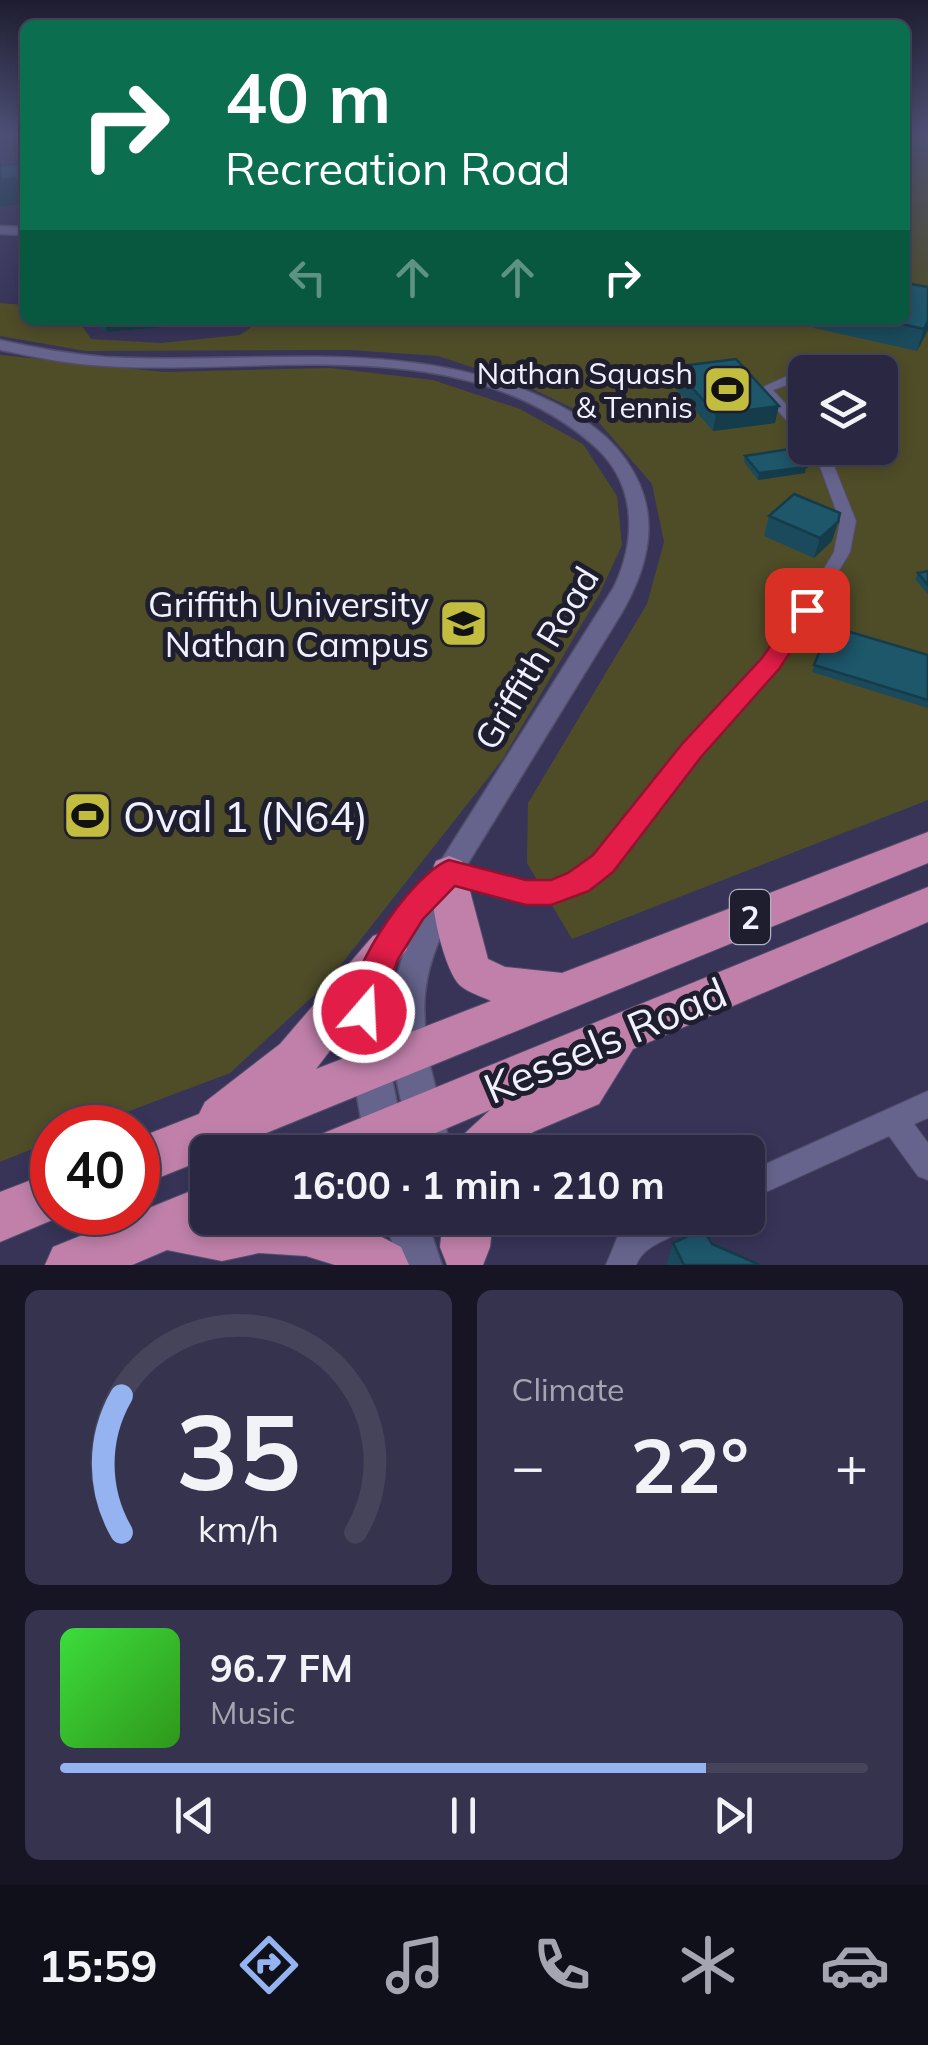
<!DOCTYPE html>
<html lang="en">
<head>
<meta charset="utf-8">
<style>
	:root { --surface:#292742; --page:#35334d; --text:#f1f3f6; --muted:#a5a5b2; --line:#45445b; --accent:#95b2f1 }
	body { margin:0; font-family:Mulish,sans-serif; background:var(--page); color:var(--text); height:100vh; display:flex; flex-direction:column; font-size:38px; white-space:nowrap }
	* { box-sizing:border-box; margin:0 }
	p { font-size:32px; color:var(--muted) }
	.icon { flex:none; width:55px; height:55px; fill:none; stroke:currentColor; stroke-width:2; stroke-linecap:round; stroke-linejoin:round }
	.map { position:relative; height:1265px; overflow:hidden }
	.drawer { display:flex; flex-direction:column; gap:25px; padding:25px; background:#171524; flex:1 }
	.drawer>* { flex:none }
	.banner { position:absolute; left:20px; top:20px; width:890px; height:305px; border-radius:15px; box-shadow:0 5px 15px #0003,0 0 0 2px var(--line); background:#0b6e4f; color:#fff; overflow:hidden }
	.buttons { position:absolute; left:788px; top:355px; display:grid; gap:20px }
	.buttons a { display:grid; place-items:center; width:110px; height:110px; border-radius:15px; background:var(--surface); box-shadow:0 5px 15px #0003,0 0 0 2px var(--line); font-size:50px }
	.speed { position:absolute; left:30px; top:1105px; display:flex; gap:20px; font-size:50px; font-weight:700; text-align:center }
	.speed>* { display:grid; place-content:center; width:130px; height:130px; border-radius:50%; background:var(--surface); box-shadow:0 5px 15px #0003,0 0 0 2px var(--line); line-height:1 }
	.speed .limit { border:15px solid #d22; background:#fff; color:#111 }
	.pin { position:absolute; display:grid; place-items:center; width:85px; height:85px; color:#fff; margin:-42px; border-radius:20px; box-shadow:0 5px 15px #0006 }
	.me { position:absolute; width:110px; margin:-55px; rotate:19deg; stroke-linejoin:round; filter:drop-shadow(0 0 8px #0008) }
	.turn { display:flex; align-items:center; gap:35px; height:210px; padding:0 40px; font-size:45px }
	.turn .icon { width:130px; height:130px; stroke-width:2.5 }
	.turn b { display:block; font-size:70px; line-height:85px }
	.lanes { display:flex; align-items:center; height:95px; padding:0 40px; background:#0003; justify-content:center; gap:50px; direction:ltr }
	.lanes .off { opacity:.35 }
	.big { font-size:75px; font-weight:700; line-height:1.1 }
	.drawer .tile { flex:1; display:flex; flex-direction:column; justify-content:center; gap:15px; min-width:0; padding:0 35px; border-radius:15px; background:var(--page) }
	.drawer .dial { align-items:center; gap:0 }
	.dial svg { height:260px; overflow:visible; fill:none; stroke:var(--line); stroke-width:7; stroke-linecap:round; text-anchor:middle }
	.dial text { fill:var(--text); stroke:none }
	.song { display:flex; align-items:center; gap:30px }
	.cover { width:120px; height:120px; border-radius:15px; background:linear-gradient(135deg,hsl(120 70% 55%),hsl(110 70% 35%)) }
	.played { height:10px; border-radius:5px; background:linear-gradient(90deg,var(--accent) 80%,var(--line) 80%) }
	.keys { display:flex; justify-content:space-around; direction:ltr }
	.heat { display:flex; justify-content:space-between; align-items:center; font-size:55px; direction:ltr }
	.drawer .tiles { flex:1; display:grid; gap:25px; grid-template-columns:1fr 1fr }
	.tile:last-child { grid-column:span 2 }
	.trip { position:absolute; left:190px; top:1135px; width:575px; height:100px; border-radius:15px; background:var(--surface); box-shadow:0 5px 15px #0003,0 0 0 2px var(--line); font-weight:700; line-height:100px; text-align:center }
	.tabs { display:flex; height:160px; justify-content:space-around; align-items:center; background:#10101a; color:var(--muted) }
	.tabs .icon { width:70px; height:70px }
	.tabs .current { color:var(--accent) }
	.tabs b { font-size:45px; color:var(--text) }
	.map>svg:first-child { display:block }
	.green { fill:#4f4d28; fill-rule:evenodd }
	.lines { fill:none; stroke-linecap:round; stroke-linejoin:round }
	.minor-casing { stroke:#514e6b; stroke-width:2 }
	.tertiary-casing { stroke:#514e6b; stroke-width:3 }
	.secondary-casing { stroke:#514e6b; stroke-width:3 }
	.trunk-casing { stroke:#514e6b; stroke-width:2 }
	.minor { fill:#66648c; fill-rule:evenodd }
	.tertiary { fill:#66648c; fill-rule:evenodd }
	.secondary { fill:#66648c; fill-rule:evenodd }
	.trunk { fill:#c080aa; fill-rule:evenodd }
	.wall { fill:#1a4a5b }
	.shaded-wall { fill:#153c4a }
	.building { fill:#1e566a; stroke:#153c4a; stroke-width:2.5 }
	.route { fill:#e11d48; stroke:#92132f; stroke-width:2.5 }
	.labels { text-anchor:middle; dominant-baseline:central; stroke-width:10; stroke-linejoin:round; paint-order:stroke }
	.far-poi-label { font-size:30px; fill:#f0f0fe; stroke:#1f1e2f; text-anchor:end }
	.shield { fill:#1f1e2f; stroke:#b1b1c0; stroke-width:2.5 }
	.shield-label { font-size:32px; font-weight:bold; fill:#f0f0fe }
	.poi-label { font-size:35px; fill:#f0f0fe; stroke:#1f1e2f; text-anchor:end }
	.street-label { font-size:35px; fill:#f0f0fe; stroke:#1f1e2f }
	.near-poi-label { font-size:42px; fill:#f0f0fe; stroke:#1f1e2f; text-anchor:start }
	.near-street-label { font-size:42px; fill:#f0f0fe; stroke:#1f1e2f }
</style>
</head>
<body>
<div class="map">
<svg width="928" height="1265" viewBox="0 0 928 1265">
	<rect width="100%" height="100%" fill="#373458"/>
	<path class="green" d="M 905,134 L 928,134 L 928,800 L 572,939 L 527,863 L 528,803 L 647,604 L 664,542 L 652,484 L 597,420 L 520,383 L 438,356 L 350,350 L 86,351 L 0,336 L 0,303 L 25,305 L 25,320 L 81,324 L 91,339 L 161,343 L 240,335 L 254,325 L 297,320 L 905,320 ZM 805,372 L 880,372 L 880,448 L 805,448 Z
		M 0,355 L 164,372 L 330,368 L 433,380 L 520,409 L 583,444 L 617,496 L 622,545 L 599,595 L 502,760 L 325,985 L 230,1073 L 87,1127 L 52,1128 L 52,1141 L 0,1162 Z"/>
	<g class="lines">
		<defs>
			<path id="minor" d="M 787,376 L 805,383 L 805,392 L 787,385 L 773,390 L 805,425 L 805,437 L 800,436 L 759,389 Z
				M 813,448 L 827,448 L 856,521 L 850,552 L 797,641 L 698,756 L 627,852 L 587,889 L 551,903 L 526,902 L 441,879 L 438,872 L 441,865 L 449,863 L 526,882 L 550,883 L 571,875 L 611,840 L 684,746 L 785,633 L 834,552 L 840,521 Z
				M 928,1091 L 928,1118 L 914,1124 L 928,1143 L 928,1180 L 918,1176 L 889,1136 L 748,1200 L 748,1172 Z
				M 644,1218 L 692,1218 C 682,1241 647,1238 636,1265 L 606,1265 L 618,1236 Z"/>
			<path id="tertiary" d="M 0,226 L 25,227 L 25,235 L 0,234 Z
				M 0,340 C 35,348 69,354 105,357 C 247,365 390,337 527,391 C 564,406 602,426 625,459 C 662,510 651,562 621,614 L 454,886 L 460,895 C 445,926 428,959 425,994 C 422,1018 430,1043 421,1065 L 409,1070 L 397,1065 C 383,1032 395,970 410,938 C 388,967 377,997 382,1034 C 384,1051 390,1065 383,1081 L 371,1085 L 359,1081 L 354,1069 L 348,1013 L 357,974 L 371,945 L 397,909 L 439,864 L 614,587 C 638,537 636,480 591,443 C 457,329 265,376 105,366 C 69,364 35,357 0,350 Z"/>
			<path id="secondary" d="M 409,1036 L 422,1041 L 427,1054 L 452,1152 L 412,1152 L 391,1054 L 396,1041 Z
				M 371,1051 L 384,1056 L 390,1069 L 407,1152 L 367,1152 L 352,1069 L 358,1056 Z
				M 384,1218 L 426,1218 L 442,1265 L 400,1265 Z"/>
			<path id="trunk" d="M 928,832 L 928,863 L 220,1152 L 208,1152 L 208,1158 L 138,1186 L 138,1138 L 199,1114 L 205,1102 L 280,1044 L 373,936 L 387,931 L 401,936 L 407,949 L 316,1069 L 491,1001 C 481,996 463,991 457,982 C 441,960 424,884 436,861 L 449,856 L 462,861 L 488,959 L 505,967 L 562,973 Z
				M 928,887 L 928,922 L 633,1049 L 599,1104 L 533,1132 L 513,1152 L 456,1152 L 463,1135 L 490,1110 L 391,1152 L 312,1152 L 319,1135 Z
				M 52,1172 L 52,1212 L 69,1213 L 0,1242 L 0,1192 Z
				M 208,1184 L 208,1218 L 345,1218 L 401,1247 L 409,1265 L 335,1265 L 306,1256 L 259,1253 L 222,1261 L 167,1250 L 132,1265 L 45,1265 L 53,1247 Z
				M 443,1218 L 493,1218 L 490,1247 L 483,1265 L 447,1265 L 440,1247 Z"/>
		</defs>
		<use href="#minor" class="minor-casing"/>
		<use href="#tertiary" class="tertiary-casing"/>
		<use href="#secondary" class="secondary-casing"/>
		<use href="#trunk" class="trunk-casing"/>
		<use href="#minor" class="minor"/>
		<use href="#tertiary" class="tertiary"/>
		<use href="#secondary" class="secondary"/>
		<use href="#trunk" class="trunk"/>
	</g>
	<path class="wall" d="M 98,320 L 162,320 L 163,327 L 107,332 L 100,329 Z
		M 816,320 L 905,320 L 928,330 L 917,351 L 814,328 Z
		M 673,367 L 775,423 L 713,431 L 671,383 Z
		M 745,456 L 805,473 L 758,480 L 744,462 Z
		M 769,516 L 832,541 L 814,558 L 764,536 Z
		M 928,571 L 928,594 L 915,579 L 918,573 Z
		M 830,626 L 928,655 L 928,708 L 812,672 Z
		M 673,1243 L 712,1244 L 760,1265 L 666,1265 Z"/>
	<path class="shaded-wall" d="M 20,178 L 25,195 L 25,203 L 0,207 L 0,180 Z
		M 104,320 L 162,320 L 163,327 L 107,332 Z
		M 928,321 L 928,330 L 917,351 L 924,329 Z
		M 779,406 L 775,423 L 713,431 L 716,414 Z
		M 806,467 L 805,473 L 758,480 L 759,473 Z
		M 838,522 L 832,541 L 814,558 L 820,538 Z"/>
	<path class="building" d="M 25,164 L 25,183 L 20,178 L 0,180 L 0,165 Z
		M 905,283 L 928,287 L 928,321 L 924,329 L 884,320 L 905,320 Z
		M 736,359 L 779,406 L 716,414 L 673,367 Z
		M 790,449 L 806,467 L 759,473 L 745,456 Z
		M 794,494 L 840,513 L 838,522 L 820,538 L 769,516 Z
		M 928,571 L 928,585 L 918,573 Z
		M 830,626 L 928,655 L 928,700 L 814,665 Z
		M 703,1229 L 712,1244 L 760,1265 L 684,1265 L 673,1243 Z"/>
	<linearGradient id="sky" x2="0" y2="1"><stop stop-color="#1e1d30"/><stop offset="0.43" stop-color="#4d5075"/><stop offset="1" stop-color="#4d5075" stop-opacity="0"/></linearGradient>
	<rect width="928" height="311" fill="url(#sky)"/>
	<path class="route" d="M 807,603 L 818,610 L 779,669 L 701,757 L 613,872 L 589,891 L 551,905 L 526,905 L 455,886 L 423,919 L 398,959 L 375,1023 L 364,1027 L 352,1023 C 335,984 412,873 449,860 L 526,880 L 551,880 L 568,873 L 593,855 L 682,744 L 762,658 L 799,605 Z"/>
	<defs>
		<symbol id="stadium-square" viewBox="-11 -11 22 22"><rect x="-9" y="-9" width="18" height="18" rx="4" fill="#c3bd3f" stroke="#1f1e2f"/><path d="M0-5a6.5 5 0 1 0 0 10a6.5 5 0 1 0 0-10ZM-3.5-1.8h7v3.6h-7Z" fill="#111"/></symbol>
		<symbol id="university-square" viewBox="-11 -11 22 22"><rect x="-9" y="-9" width="18" height="18" rx="4" fill="#c3bd3f" stroke="#1f1e2f"/><path d="M0-5L7-2L0 1L-7-2ZM-4 1L0 2.5L4 1V4Q0 6-4 4Z" fill="#111"/></symbol>
	</defs>
	<g fill-rule="evenodd">
		<use href="#stadium-square" x="700" y="362" width="55" height="55"/>
		<use href="#university-square" x="436" y="596" width="55" height="55"/>
		<use href="#stadium-square" x="60" y="788" width="55" height="55"/>
	</g>
	<g class="labels">
		<g class="far-poi-label">
			<text x="693" y="373">Nathan Squash<tspan x="693" dy="34">&amp; Tennis</tspan></text>
		</g>
		<rect class="shield" x="730" y="890" width="40" height="54" rx="8"/>
		<g class="shield-label">
			<text x="750" y="917">2</text>
		</g>
		<g class="poi-label">
			<text x="429" y="604">Griffith University<tspan x="429" dy="40">Nathan Campus</tspan></text>
		</g>
		<g class="street-label">
			<text transform="translate(536 658) rotate(-59)">Griffith Road</text>
		</g>
		<g class="near-poi-label">
			<text x="123" y="816">Oval 1 (N64)</text>
		</g>
		<g class="near-street-label">
			<text transform="translate(605 1040) rotate(-23)">Kessels Road</text>
		</g>
	</g>
</svg>
<div class="buttons">
<a><svg class="icon" aria-label="layers" viewBox="0 0 24 24"><path d="M12 4l9 5-9 5-9-5zM3 14l9 5 9-5"/></svg></a>
</div>
<div class="speed"><div class="limit">40</div></div>
<div class="pin" style="left:807px;top:610px;background:#d93025"><svg class="icon" aria-label="arrive" viewBox="0 0 24 24"><path d="M6 21V4h12l-3 4 3 4H6"/></svg></div>
<svg class="me" style="left:364px;top:1012px" viewBox="-20 -20 40 40"><circle r="17" fill="#e11d48" stroke="#fff" stroke-width="3"/><path d="M0-11L8 9 0 5-8 9z" fill="#fff"/></svg>
<div class="trip">16:00 · 1 min · 210 m</div>
<div class="banner">
<div class="turn"><svg class="icon" aria-label="right" viewBox="0 0 24 24"><path d="M7 20v-9h11M14 6l5 5-5 5"/></svg><div><b>40 m</b>Recreation Road</div></div>
<div class="lanes"><svg class="icon off" aria-label="left" viewBox="0 0 24 24"><path d="M17 20v-9H6M10 6l-5 5 5 5"/></svg><svg class="icon off" aria-label="ahead" viewBox="0 0 24 24"><path d="M12 20V5M6 11l6-6 6 6"/></svg><svg class="icon off" aria-label="ahead" viewBox="0 0 24 24"><path d="M12 20V5M6 11l6-6 6 6"/></svg><svg class="icon" aria-label="right" viewBox="0 0 24 24"><path d="M7 20v-9h11M14 6l5 5-5 5"/></svg></div>
</div>
</div>
<section class="drawer">
<div class="tiles">
<div class="tile dial"><svg viewBox="0 0 100 80">
<path d="M14 69A42 42 0 1 1 86 69"/>
<path d="M14 69A42 42 0 0 1 14 27" stroke="#95b2f1"/>
<text x="50" y="56" font-size="32" font-weight="700">35</text>
<text x="50" y="72" font-size="11">km/h</text>
</svg></div>
<div class="tile"><p>Climate</p>
<div class="heat"><a>−</a><b class="big">22°</b><a>+</a></div>
</div>
<div class="tile">
<div class="song"><i class="cover"></i><div><b>96.7 FM</b><p>Music</p></div></div>
<div class="played"></div>
<div class="keys"><svg class="icon" aria-label="previous" viewBox="0 0 24 24"><path d="M18 5L8 12l10 7zM5 5v14"/></svg><svg class="icon" aria-label="pause" viewBox="0 0 24 24"><path d="M8 5v14M16 5v14"/></svg><svg class="icon" aria-label="next" viewBox="0 0 24 24"><path d="M6 5l10 7-10 7zM19 5v14"/></svg></div>
</div>
</div>
</section>
<nav class="tabs">
<b>15:59</b>
<svg class="icon current" aria-label="directions" viewBox="0 0 24 24"><path d="M12 3l9 9-9 9-9-9zM9 14v-3h6M13 9l2 2-2 2"/></svg>
<svg class="icon" aria-label="music" viewBox="0 0 24 24"><path d="M9 18V5l10-2v13"/><circle cx="6" cy="18" r="3"/><circle cx="16" cy="16" r="3"/></svg>
<svg class="icon" aria-label="phone" viewBox="0 0 24 24"><path d="M5 4h4l2 5-3 2q2 4 5 5l2-3 5 2v4C11 20 4 13 5 4z"/></svg>
<svg class="icon" aria-label="climate" viewBox="0 0 24 24"><path d="M12 3v18M4 7l16 10M4 17L20 7"/></svg>
<svg class="icon" aria-label="car" viewBox="0 0 24 24"><path d="M5 17H2v-5l4-1 3-4h7l3 4 3 1v5h-3M9 17h6M6 11h13"/><circle cx="7" cy="17" r="2"/><circle cx="17" cy="17" r="2"/></svg>
</nav>
</body>
</html>
